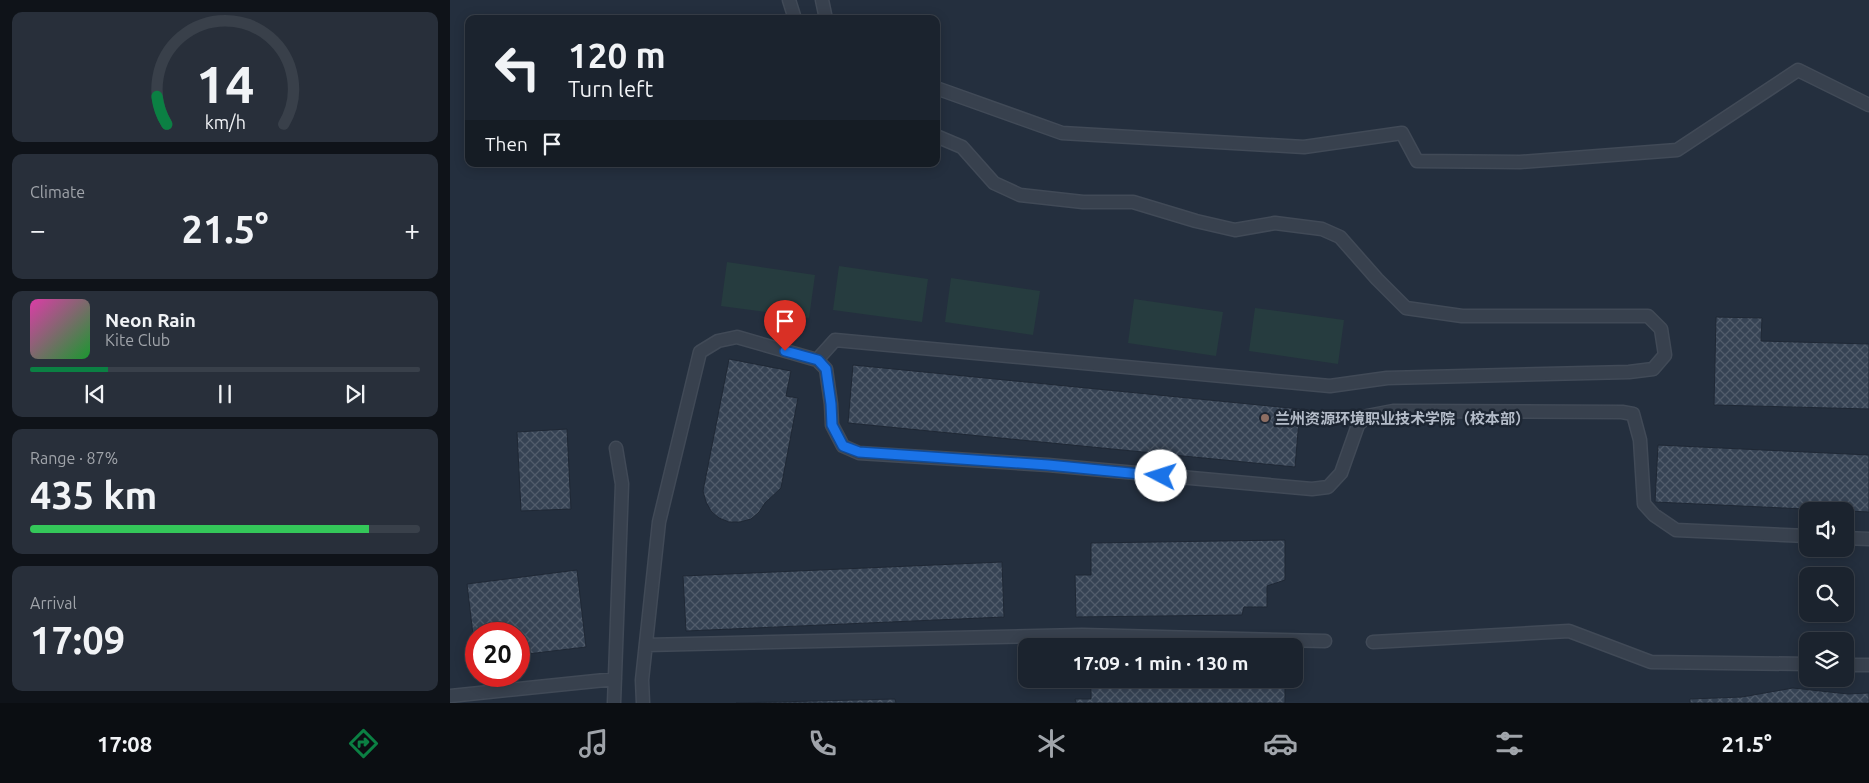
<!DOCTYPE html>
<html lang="en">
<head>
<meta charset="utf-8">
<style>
	:root { --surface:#1b232e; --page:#282f3a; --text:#f1f3f6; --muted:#a0a4aa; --line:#39404a; --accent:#0b8043 }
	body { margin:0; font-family:Ubuntu,"Noto Sans SC",sans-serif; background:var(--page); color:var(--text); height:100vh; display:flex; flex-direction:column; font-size:19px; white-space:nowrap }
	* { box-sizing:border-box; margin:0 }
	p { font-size:16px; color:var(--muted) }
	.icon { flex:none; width:28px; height:28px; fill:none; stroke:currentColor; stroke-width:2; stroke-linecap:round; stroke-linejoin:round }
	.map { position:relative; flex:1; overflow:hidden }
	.sheet { display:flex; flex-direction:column; gap:12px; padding:12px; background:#0f1319; width:450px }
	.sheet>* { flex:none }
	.guide { position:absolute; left:15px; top:15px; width:475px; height:152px; border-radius:10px; box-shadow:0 2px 12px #0003,0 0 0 1px var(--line); background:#1b232e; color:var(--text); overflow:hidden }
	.buttons { position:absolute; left:1349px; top:502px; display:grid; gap:10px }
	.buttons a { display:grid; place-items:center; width:55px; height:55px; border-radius:10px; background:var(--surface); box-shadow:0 2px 12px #0003,0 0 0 1px var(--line); font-size:25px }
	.speed { position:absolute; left:15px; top:622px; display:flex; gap:10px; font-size:25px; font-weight:700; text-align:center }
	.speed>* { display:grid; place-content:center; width:65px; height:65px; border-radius:50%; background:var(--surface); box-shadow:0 2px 12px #0003,0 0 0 1px var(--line); line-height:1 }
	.speed .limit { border:8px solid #d22; background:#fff; color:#111 }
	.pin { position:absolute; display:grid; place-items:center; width:42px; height:42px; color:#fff; margin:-51px -21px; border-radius:50% 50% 50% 0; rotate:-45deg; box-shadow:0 0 5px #0007 }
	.pin .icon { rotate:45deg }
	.me { position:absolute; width:55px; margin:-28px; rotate:275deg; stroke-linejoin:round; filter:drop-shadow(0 0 4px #0008) }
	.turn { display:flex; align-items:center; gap:18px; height:105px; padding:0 20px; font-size:22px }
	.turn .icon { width:65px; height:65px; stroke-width:2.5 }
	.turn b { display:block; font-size:35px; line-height:42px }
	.then { display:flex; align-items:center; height:48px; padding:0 20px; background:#0003; gap:10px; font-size:19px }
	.big { font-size:38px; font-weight:700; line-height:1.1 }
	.sheet .widget { flex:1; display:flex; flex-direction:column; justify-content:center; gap:8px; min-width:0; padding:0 18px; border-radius:10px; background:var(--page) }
	.sheet .dial { align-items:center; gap:0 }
	.dial svg { height:130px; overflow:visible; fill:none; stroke:var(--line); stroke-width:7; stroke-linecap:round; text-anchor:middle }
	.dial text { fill:var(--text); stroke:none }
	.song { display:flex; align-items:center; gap:15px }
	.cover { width:60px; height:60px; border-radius:8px; background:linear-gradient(135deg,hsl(320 70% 55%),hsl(130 70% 35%)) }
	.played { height:5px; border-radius:2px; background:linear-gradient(90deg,var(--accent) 20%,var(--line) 20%) }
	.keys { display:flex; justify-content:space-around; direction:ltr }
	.heat { display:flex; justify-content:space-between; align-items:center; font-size:28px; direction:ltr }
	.charge { height:8px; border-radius:4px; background:linear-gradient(90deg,#34c759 87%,var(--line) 0) }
	.trip { position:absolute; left:568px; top:638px; width:285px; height:50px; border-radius:10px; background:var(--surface); box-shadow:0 2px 12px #0003,0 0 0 1px var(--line); font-weight:700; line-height:50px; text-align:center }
	.menu { display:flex; height:80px; justify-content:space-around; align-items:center; background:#0b0e12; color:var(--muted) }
	.menu .icon { width:35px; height:35px }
	.menu .current { color:var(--accent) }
	.menu b { font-size:22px; color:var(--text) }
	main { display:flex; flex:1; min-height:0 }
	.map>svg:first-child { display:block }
	.grass { fill:#263c3f }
	.building { fill:url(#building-cross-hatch); stroke:#1f2835 }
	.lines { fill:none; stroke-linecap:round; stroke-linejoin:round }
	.lane-casing { stroke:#414a57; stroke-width:15 }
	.lane { stroke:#38414e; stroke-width:12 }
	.route-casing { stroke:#114b97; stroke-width:12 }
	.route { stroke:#1a73e8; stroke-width:9 }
	.education-dot { fill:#8d6e63; stroke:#1d2633; stroke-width:2 }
	.labels { text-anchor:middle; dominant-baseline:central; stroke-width:5; stroke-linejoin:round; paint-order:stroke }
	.poi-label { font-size:15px; font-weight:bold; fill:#b4bcc9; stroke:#1d2633; text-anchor:start }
</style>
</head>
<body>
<main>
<section class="sheet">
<div class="widget dial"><svg viewBox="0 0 100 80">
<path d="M14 69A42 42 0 1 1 86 69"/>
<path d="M14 69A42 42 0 0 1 8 52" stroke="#0b8043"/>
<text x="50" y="56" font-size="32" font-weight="700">14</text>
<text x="50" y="72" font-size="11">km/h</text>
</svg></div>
<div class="widget"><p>Climate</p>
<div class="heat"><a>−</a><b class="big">21.5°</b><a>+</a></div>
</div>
<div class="widget">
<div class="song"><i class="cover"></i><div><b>Neon Rain</b><p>Kite Club</p></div></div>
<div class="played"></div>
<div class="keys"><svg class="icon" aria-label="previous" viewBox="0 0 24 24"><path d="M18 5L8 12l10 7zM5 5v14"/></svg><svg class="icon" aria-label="pause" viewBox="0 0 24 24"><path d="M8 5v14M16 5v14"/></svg><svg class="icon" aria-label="next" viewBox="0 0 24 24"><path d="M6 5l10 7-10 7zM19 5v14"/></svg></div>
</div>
<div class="widget"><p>Range · 87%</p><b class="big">435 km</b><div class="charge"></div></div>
<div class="widget"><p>Arrival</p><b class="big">17:09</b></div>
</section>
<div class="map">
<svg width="1419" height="703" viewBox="0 0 1419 703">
	<defs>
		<pattern id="building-cross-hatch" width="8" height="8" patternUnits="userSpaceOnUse" patternTransform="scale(1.25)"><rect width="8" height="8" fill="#364354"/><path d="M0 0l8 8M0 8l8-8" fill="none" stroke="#515c6b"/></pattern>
	</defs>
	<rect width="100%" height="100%" fill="#242f3e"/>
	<path class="grass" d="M 277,262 L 365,275 L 359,318 L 271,306 Z
		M 389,266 L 478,279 L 472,322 L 383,310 Z
		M 501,278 L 590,291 L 583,335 L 495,322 Z
		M 684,299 L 773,312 L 766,356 L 678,343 Z
		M 805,308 L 894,320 L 888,364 L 799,351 Z"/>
	<path class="building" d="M 1266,317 L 1312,318 L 1311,341 L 1419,344 L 1419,409 L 1264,405 Z
		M 279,359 L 341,371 L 336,396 L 348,398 L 331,488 L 315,503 L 309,512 L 301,519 L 290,522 L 279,522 L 269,518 L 261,511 L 256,502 L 253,491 Z
		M 403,365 L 850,409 L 845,467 L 398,423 Z
		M 117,429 L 121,509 L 71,511 L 67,432 Z
		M 1208,445 L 1419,455 L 1419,512 L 1205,502 Z
		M 835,540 L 835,580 L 817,586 L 817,607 L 794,607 L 792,615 L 626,617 L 625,575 L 641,575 L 641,543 Z
		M 552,562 L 554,617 L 236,631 L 233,576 Z
		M 127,570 L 136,647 L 69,655 L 69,634 L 26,634 L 26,660 L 17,584 Z
		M 641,679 L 835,679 L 835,703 L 626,703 L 625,699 L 641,699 Z
		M 1343,688 L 1398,694 L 1419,693 L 1419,703 L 1240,703 L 1240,699 L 1292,697 Z
		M 445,699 L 446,703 L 286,703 Z"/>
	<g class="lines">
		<defs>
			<path id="lane" d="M 339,0 L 345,19
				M 372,0 L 376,19
				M 486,88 L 612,133 L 854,147 L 952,133 L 967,161 L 1070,162 L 1227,150 L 1348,70 L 1419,105
				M 367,360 L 385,340 L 880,386 L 937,378 L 1179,372 L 1203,369 L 1215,355 L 1211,329 L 1198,316 L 1012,316 L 956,308 L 927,279 L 890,237 L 872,229 L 825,223 L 785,230 L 746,221 L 683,202 L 633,202 L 570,195 L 544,183 L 512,147 L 486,136
				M 1395,538 L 1419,539
				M 923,642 L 1119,631 L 1201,662 L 1358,664
				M 196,645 L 632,635 L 875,641
				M 1395,665 L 1419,665
				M 0,696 L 165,679
				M 164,703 L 172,484 L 166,448
				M 193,703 L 192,680 L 209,522 L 250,352 L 268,341 L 287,337 L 367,360 L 376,369 L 381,404 L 382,425 L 393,446 L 409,453 L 598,465 L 862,489 L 878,487 L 891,473 L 908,425 L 917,416 L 943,411 L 1172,412 L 1183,414 L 1190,440 L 1194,504 L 1204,515 L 1226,530 L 1358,536"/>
		</defs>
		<use href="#lane" class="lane-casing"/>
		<use href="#lane" class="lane"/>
	</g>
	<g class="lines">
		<defs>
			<path id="route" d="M 335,351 L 368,360 L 376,369 L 381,404 L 382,425 L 393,446 L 409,452 L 598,465 L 711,476"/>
		</defs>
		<use href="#route" class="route-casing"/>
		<use href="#route" class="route"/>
	</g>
	<circle class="education-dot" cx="815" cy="418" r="5"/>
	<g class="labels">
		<g class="poi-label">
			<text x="825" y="418">兰州资源环境职业技术学院（校本部）</text>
		</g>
	</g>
</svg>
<div class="buttons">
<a><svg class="icon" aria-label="sound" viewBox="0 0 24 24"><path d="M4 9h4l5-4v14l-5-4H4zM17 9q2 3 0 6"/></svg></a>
<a><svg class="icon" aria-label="search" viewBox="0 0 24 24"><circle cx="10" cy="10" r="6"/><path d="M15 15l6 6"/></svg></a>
<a><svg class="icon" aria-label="layers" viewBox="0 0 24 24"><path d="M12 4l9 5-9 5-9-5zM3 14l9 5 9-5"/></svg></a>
</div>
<div class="speed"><div class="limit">20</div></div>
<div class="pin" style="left:335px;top:351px;background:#d93025"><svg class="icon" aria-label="arrive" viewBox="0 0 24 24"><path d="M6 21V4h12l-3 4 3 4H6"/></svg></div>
<svg class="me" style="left:711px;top:476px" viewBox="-20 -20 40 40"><circle r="19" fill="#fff"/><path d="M0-13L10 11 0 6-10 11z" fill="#1a73e8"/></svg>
<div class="trip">17:09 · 1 min · 130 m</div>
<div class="guide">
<div class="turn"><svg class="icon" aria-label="left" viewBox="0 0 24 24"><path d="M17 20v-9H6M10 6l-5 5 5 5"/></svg><div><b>120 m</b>Turn left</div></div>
<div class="then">Then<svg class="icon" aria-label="arrive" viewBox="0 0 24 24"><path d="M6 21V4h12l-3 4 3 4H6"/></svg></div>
</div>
</div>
</main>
<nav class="menu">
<b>17:08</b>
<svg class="icon current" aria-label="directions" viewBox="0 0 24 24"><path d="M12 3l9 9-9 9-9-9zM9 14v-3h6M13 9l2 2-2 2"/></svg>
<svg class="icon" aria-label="music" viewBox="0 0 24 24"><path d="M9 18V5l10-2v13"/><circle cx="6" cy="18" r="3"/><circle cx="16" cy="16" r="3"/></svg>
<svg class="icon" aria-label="phone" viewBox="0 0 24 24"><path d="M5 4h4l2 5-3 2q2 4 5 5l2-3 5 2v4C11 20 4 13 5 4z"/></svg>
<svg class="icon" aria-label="climate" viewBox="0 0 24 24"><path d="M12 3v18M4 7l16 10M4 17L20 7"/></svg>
<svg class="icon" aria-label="car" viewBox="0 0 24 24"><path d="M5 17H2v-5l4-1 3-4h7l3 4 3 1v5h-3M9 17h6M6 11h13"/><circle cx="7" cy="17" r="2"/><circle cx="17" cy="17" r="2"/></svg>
<svg class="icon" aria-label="filters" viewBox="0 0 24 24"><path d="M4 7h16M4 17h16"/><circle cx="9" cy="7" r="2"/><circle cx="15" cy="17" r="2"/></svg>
<b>21.5°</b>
</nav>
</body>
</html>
